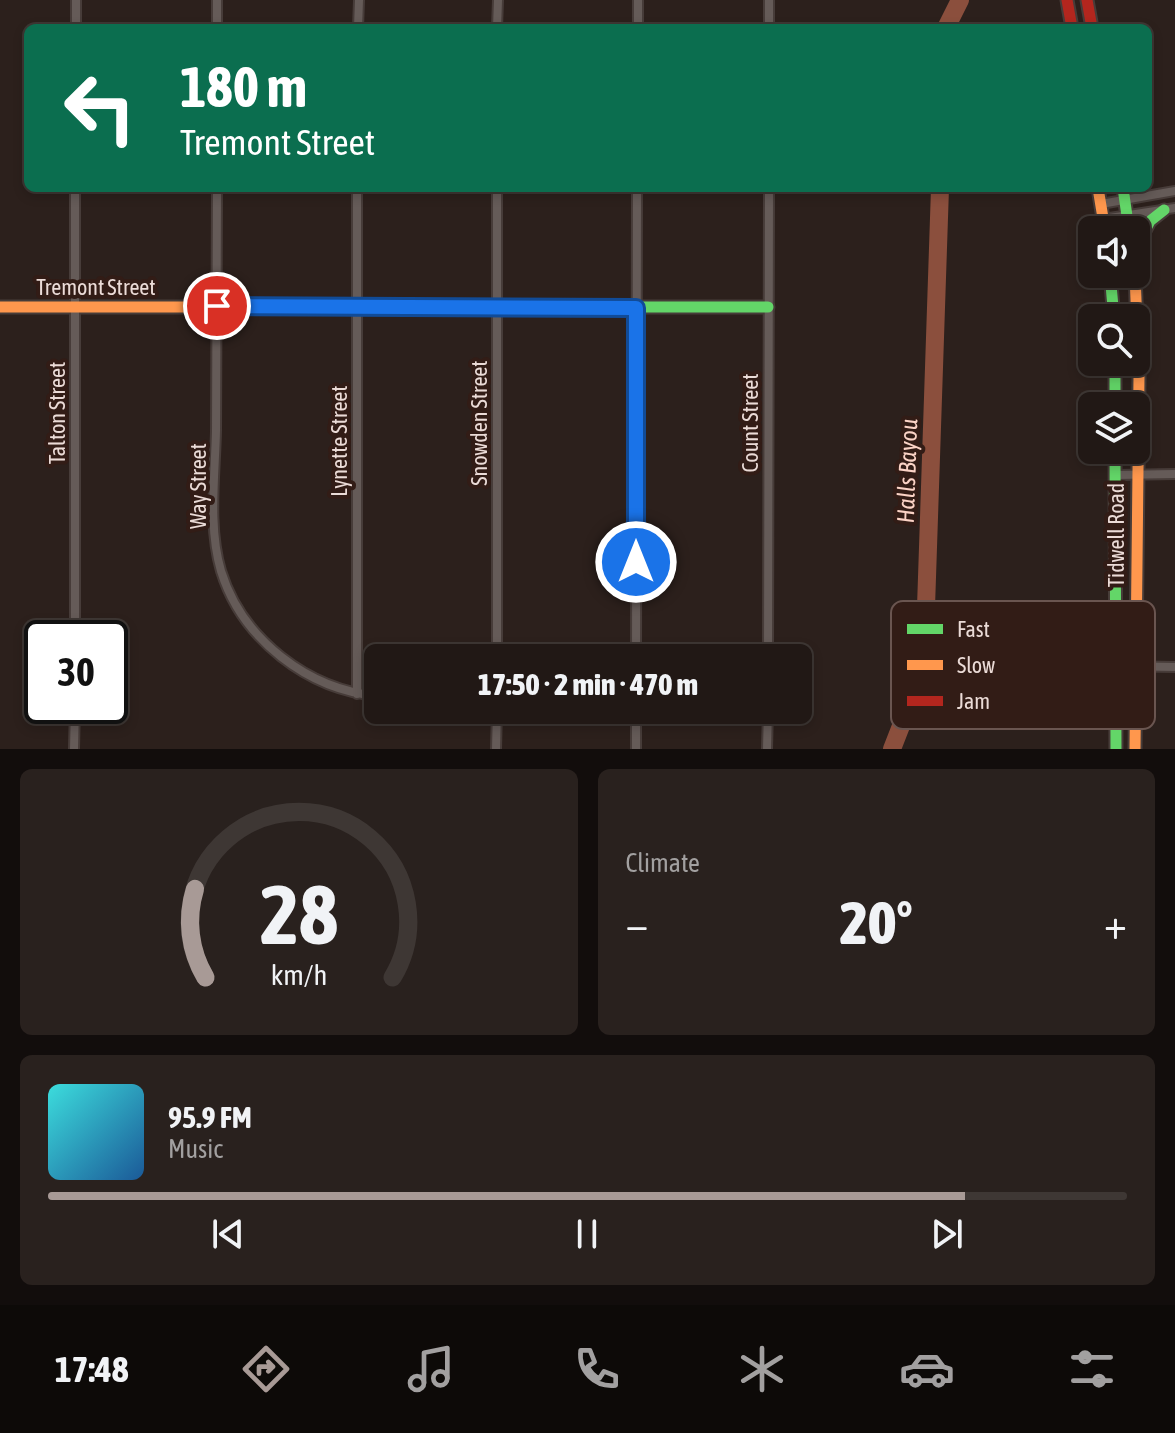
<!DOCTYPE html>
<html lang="en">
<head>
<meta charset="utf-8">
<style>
	:root { --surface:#211815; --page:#29211e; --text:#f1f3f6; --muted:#a2a0a0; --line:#3e3734; --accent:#a89a96 }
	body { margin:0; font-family:"Asap Condensed",sans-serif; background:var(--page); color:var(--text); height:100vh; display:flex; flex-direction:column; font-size:30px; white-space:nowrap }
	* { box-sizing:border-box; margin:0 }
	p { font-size:26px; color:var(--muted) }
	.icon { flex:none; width:44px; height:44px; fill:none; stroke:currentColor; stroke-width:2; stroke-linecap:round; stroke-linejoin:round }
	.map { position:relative; height:749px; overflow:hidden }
	.drawer { display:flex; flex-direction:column; gap:20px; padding:20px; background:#120d0c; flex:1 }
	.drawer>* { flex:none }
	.guide { position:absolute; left:24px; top:24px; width:1128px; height:168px; border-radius:12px; box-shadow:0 4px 12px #0003,0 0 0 2px var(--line); background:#0b6e4f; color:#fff; overflow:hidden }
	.fabs { position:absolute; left:1078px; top:216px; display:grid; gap:16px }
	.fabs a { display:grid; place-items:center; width:72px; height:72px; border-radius:12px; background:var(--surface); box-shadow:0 4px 12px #0003,0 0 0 2px var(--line); font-size:40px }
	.speed { position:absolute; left:24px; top:620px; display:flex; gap:16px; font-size:40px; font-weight:700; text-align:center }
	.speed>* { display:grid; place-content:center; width:104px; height:104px; border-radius:50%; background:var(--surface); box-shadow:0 4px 12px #0003,0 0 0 2px var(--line); line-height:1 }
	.speed .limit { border:4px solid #111; border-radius:12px; background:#fff; color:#111 }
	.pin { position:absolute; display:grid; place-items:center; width:68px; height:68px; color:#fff; margin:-34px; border:4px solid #fff; border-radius:50%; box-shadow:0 2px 8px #0007 }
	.me { position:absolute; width:88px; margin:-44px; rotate:0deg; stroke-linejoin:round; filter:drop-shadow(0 0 6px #0008) }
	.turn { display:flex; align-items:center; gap:28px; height:168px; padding:0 24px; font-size:36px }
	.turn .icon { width:104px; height:104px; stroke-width:2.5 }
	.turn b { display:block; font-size:56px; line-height:68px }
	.big { font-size:60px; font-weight:800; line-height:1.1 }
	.drawer .widget { flex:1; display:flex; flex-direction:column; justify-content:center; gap:12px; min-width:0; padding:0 28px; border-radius:12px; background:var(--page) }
	.drawer .dial { align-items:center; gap:0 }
	.dial svg { height:208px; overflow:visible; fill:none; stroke:var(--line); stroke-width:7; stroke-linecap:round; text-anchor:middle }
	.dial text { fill:var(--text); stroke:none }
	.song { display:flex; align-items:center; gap:24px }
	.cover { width:96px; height:96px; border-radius:12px; background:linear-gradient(135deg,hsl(180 70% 55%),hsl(210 70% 35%)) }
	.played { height:8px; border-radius:4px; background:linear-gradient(90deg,var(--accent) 85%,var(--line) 85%) }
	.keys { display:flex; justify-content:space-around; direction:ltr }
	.heat { display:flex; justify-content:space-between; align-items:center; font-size:44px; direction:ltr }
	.drawer .tiles { flex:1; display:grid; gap:20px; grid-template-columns:1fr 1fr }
	.widget:last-child { grid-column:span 2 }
	.trip { position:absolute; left:364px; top:644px; width:448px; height:80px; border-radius:12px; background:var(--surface); box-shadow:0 4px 12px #0003,0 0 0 2px var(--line); font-weight:800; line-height:80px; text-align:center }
	.dock { display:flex; height:128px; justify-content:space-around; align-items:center; background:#0d0a08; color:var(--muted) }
	.dock .icon { width:56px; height:56px }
	.dock .current { color:var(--accent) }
	.dock b { font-size:36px; color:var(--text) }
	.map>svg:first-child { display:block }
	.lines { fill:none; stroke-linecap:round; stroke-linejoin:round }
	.river { stroke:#8b4f3d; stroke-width:18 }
	.street-casing { stroke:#473c39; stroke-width:12 }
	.fast-casing { stroke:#473c39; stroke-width:15 }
	.slow-casing { stroke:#473c39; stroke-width:15 }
	.jam-casing { stroke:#473c39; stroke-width:15 }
	.street { stroke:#655b58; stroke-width:8 }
	.fast { stroke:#63d668; stroke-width:11 }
	.slow { stroke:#ff974d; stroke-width:11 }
	.jam { stroke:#b3261e; stroke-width:11 }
	.route-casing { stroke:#114b97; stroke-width:20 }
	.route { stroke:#1a73e8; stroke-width:14 }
	.labels { text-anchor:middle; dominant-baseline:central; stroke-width:8; stroke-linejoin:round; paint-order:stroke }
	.street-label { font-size:22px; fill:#ebdbd7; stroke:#321c16 }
	.water-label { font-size:24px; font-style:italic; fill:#fbd3c6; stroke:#321c16 }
	.key { fill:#321c16; stroke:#6a5550; stroke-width:2 }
	.key-label { font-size:22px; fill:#ebdbd7 }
</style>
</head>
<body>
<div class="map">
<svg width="1175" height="749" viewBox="0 0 1175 749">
	<rect width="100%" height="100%" fill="#2c201c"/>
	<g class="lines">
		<path class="river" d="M 946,28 L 960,0
			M 892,749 L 924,667 L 940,188"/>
		<defs>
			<path id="street" d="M 76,28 L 76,0
				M 217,28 L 217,0
				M 358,28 L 359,0
				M 497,28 L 498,0
				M 638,28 L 638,0
				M 769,28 L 769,0
				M 217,188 C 217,269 217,350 216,431 C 215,476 208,527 221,571 C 242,639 308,690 378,696
				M 1101,204 L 1175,191
				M 1103,219 L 1175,208
				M 1116,475 L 1175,474
				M 75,638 L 75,188
				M 497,658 L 497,188
				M 636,658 L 637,188
				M 768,658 L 769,188
				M 1116,666 L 1175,667
				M 357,694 L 357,188
				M 74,749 L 75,706
				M 496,749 L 497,710
				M 636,749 L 636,710
				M 767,749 L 768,710"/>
			<path id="fast" d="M 1123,188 L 1129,230
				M 1136,248 L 1150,221 L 1164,210
				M 1110,274 L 1114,318
				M 430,307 L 768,307
				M 1115,362 L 1115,406
				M 1115,450 L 1116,749"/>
			<path id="slow" d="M 1098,188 L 1105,230
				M 1135,274 L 1139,377 L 1135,749
				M 0,307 L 430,307"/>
			<path id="jam" d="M 1067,0 L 1072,28
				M 1087,0 L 1092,28"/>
		</defs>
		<use href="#street" class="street-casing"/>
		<use href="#fast" class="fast-casing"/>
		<use href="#slow" class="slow-casing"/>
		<use href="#jam" class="jam-casing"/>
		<use href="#street" class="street"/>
		<use href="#fast" class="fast"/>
		<use href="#slow" class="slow"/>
		<use href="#jam" class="jam"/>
	</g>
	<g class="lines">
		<defs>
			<path id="route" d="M 217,306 L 636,308 L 636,562"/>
		</defs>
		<use href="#route" class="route-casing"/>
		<use href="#route" class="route"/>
	</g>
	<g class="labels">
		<g class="street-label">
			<text x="96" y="287">Tremont Street</text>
			<text transform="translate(57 413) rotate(-90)">Talton Street</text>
			<text transform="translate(479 423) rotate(-90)">Snowden Street</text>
			<text transform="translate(750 423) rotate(-90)">Count Street</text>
			<text transform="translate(339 441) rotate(-90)">Lynette Street</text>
			<text transform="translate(198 486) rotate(-90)">Way Street</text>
			<text transform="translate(1116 535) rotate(-90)">Tidwell Road</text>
		</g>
		<g class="water-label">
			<text transform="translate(907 471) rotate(-88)">Halls Bayou</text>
		</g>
	</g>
	<rect x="891" y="601" width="264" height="128" rx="12" class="key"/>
	<rect x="907" y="624" width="36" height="10" fill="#63d668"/>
	<rect x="907" y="660" width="36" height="10" fill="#ff974d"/>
	<rect x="907" y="696" width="36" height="10" fill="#b3261e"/>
	<g class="key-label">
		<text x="957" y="637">Fast</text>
		<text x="957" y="673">Slow</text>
		<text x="957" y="709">Jam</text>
	</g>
</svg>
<div class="fabs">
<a><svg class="icon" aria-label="sound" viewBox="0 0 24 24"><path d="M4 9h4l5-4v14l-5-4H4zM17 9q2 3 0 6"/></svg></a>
<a><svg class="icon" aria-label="search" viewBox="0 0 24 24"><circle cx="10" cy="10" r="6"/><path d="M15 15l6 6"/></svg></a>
<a><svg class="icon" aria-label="layers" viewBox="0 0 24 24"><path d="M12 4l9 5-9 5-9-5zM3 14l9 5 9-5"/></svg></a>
</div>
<div class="speed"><div class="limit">30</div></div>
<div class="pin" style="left:217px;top:306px;background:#d93025"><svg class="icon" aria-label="arrive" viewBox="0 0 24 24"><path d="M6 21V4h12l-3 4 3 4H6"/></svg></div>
<svg class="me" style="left:636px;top:562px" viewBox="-20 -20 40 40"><circle r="17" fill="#1a73e8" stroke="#fff" stroke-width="3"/><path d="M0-11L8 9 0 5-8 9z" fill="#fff"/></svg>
<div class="trip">17:50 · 2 min · 470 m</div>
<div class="guide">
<div class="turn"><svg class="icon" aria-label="left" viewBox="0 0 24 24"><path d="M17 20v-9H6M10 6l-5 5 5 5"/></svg><div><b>180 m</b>Tremont Street</div></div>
</div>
</div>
<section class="drawer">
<div class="tiles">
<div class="widget dial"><svg viewBox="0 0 100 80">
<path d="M14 69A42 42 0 1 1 86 69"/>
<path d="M14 69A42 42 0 0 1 10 35" stroke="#a89a96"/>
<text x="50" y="56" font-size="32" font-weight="700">28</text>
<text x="50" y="72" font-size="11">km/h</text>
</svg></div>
<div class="widget"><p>Climate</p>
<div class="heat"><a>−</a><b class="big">20°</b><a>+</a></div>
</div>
<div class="widget">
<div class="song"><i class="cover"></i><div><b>95.9 FM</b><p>Music</p></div></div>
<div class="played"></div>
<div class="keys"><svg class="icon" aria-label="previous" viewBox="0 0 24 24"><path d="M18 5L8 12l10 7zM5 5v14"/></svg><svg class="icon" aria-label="pause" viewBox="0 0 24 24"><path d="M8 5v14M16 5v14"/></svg><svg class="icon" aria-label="next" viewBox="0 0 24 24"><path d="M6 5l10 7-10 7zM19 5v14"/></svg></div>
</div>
</div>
</section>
<nav class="dock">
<b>17:48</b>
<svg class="icon current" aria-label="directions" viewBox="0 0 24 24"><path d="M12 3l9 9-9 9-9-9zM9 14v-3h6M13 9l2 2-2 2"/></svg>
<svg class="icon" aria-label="music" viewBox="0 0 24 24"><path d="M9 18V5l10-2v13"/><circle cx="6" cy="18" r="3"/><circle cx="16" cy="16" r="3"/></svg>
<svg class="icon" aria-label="phone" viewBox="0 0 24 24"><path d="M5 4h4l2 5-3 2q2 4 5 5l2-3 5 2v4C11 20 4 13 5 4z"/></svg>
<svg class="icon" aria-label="climate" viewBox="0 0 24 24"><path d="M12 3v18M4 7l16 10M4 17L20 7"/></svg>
<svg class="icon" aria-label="car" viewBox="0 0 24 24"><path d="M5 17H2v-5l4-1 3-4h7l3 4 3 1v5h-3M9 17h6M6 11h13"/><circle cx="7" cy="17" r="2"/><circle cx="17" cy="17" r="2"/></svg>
<svg class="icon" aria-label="filters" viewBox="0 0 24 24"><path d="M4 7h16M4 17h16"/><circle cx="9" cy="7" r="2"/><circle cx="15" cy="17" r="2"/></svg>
</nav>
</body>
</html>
